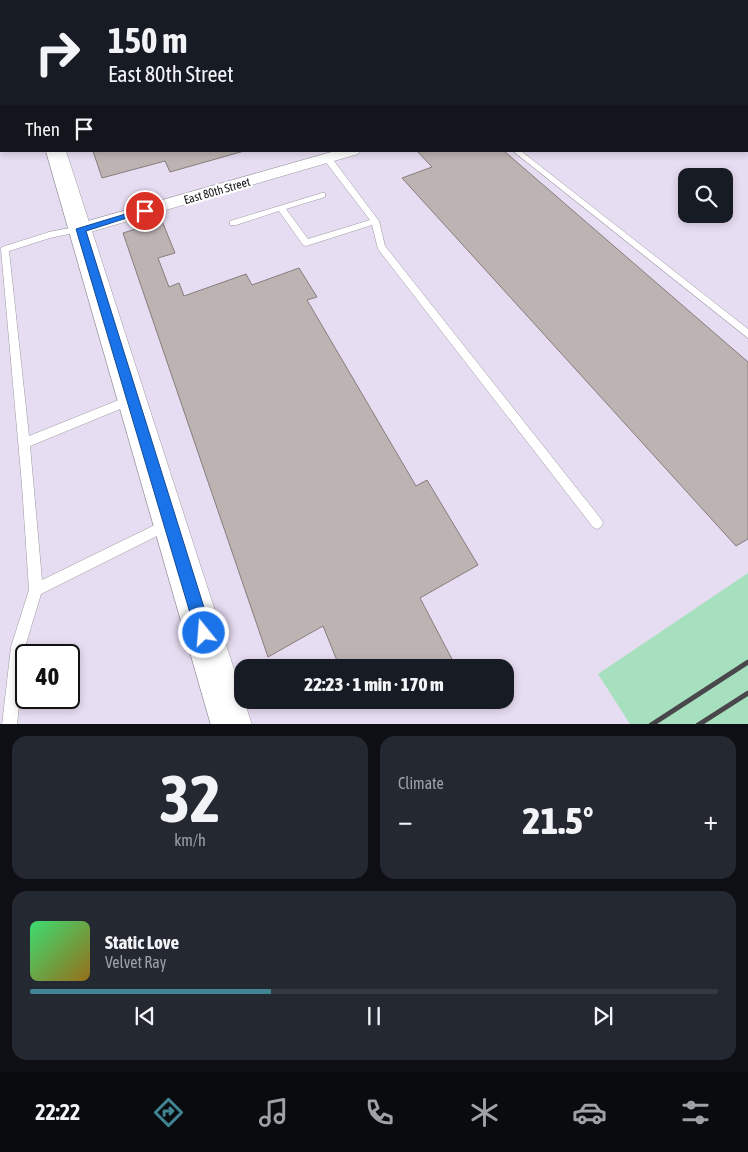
<!DOCTYPE html>
<html lang="en">
<head>
<meta charset="utf-8">
<style>
	:root { --surface:#171b24; --page:#242831; --text:#f1f3f6; --muted:#9ea1a6; --line:#363941; --accent:#408493 }
	body { margin:0; font-family:"Asap Condensed",sans-serif; background:var(--page); color:var(--text); height:100vh; display:flex; flex-direction:column; font-size:19px; white-space:nowrap }
	* { box-sizing:border-box; margin:0 }
	p { font-size:16px; color:var(--muted) }
	.icon { flex:none; width:28px; height:28px; fill:none; stroke:currentColor; stroke-width:2; stroke-linecap:round; stroke-linejoin:round }
	.map { position:relative; height:724px; overflow:hidden }
	.panel { display:flex; flex-direction:column; gap:12px; padding:12px; background:#0d0f14; flex:1 }
	.panel>* { flex:none }
	.hud { position:absolute; left:0px; top:0px; width:749px; height:152px; box-shadow:0 2px 8px #0003; background:#171b24; color:var(--text); overflow:hidden }
	.controls { position:absolute; left:678px; top:168px; display:grid; gap:10px }
	.controls a { display:grid; place-items:center; width:55px; height:55px; border-radius:10px; background:var(--surface); box-shadow:0 2px 8px #0003; font-size:25px }
	.speed { position:absolute; left:15px; top:644px; display:flex; gap:10px; font-size:25px; font-weight:700; text-align:center }
	.speed>* { display:grid; place-content:center; width:65px; height:65px; border-radius:50%; background:var(--surface); box-shadow:0 2px 8px #0003; line-height:1 }
	.speed .limit { border:2px solid #111; border-radius:8px; background:#fff; color:#111 }
	.pin { position:absolute; display:grid; place-items:center; width:42px; height:42px; color:#fff; margin:-21px; border:2px solid #fff; border-radius:50%; box-shadow:0 1px 5px #0007 }
	.me { position:absolute; width:55px; margin:-28px; rotate:343deg; stroke-linejoin:round; filter:drop-shadow(0 0 4px #0008) }
	.turn { display:flex; align-items:center; gap:18px; height:105px; padding:0 25px; font-size:22px }
	.turn .icon { width:65px; height:65px; stroke-width:2.5 }
	.turn b { display:block; font-size:35px; line-height:42px }
	.then { display:flex; align-items:center; height:48px; padding:0 25px; background:#0003; gap:10px; font-size:19px }
	.big { font-size:38px; font-weight:800; line-height:1.1 }
	.panel .widget { flex:1; display:flex; flex-direction:column; justify-content:center; gap:8px; min-width:0; padding:0 18px; border-radius:15px; background:var(--page) }
	.panel .dial { align-items:center; gap:0 }
	.dial b { font-size:65px; line-height:1 }
	.song { display:flex; align-items:center; gap:15px }
	.cover { width:60px; height:60px; border-radius:8px; background:linear-gradient(135deg,hsl(140 70% 55%),hsl(40 70% 35%)) }
	.played { height:5px; border-radius:2px; background:linear-gradient(90deg,var(--accent) 35%,var(--line) 35%) }
	.keys { display:flex; justify-content:space-around; direction:ltr }
	.heat { display:flex; justify-content:space-between; align-items:center; font-size:28px; direction:ltr }
	.panel .tiles { flex:1; display:grid; gap:12px; grid-template-columns:1fr 1fr }
	.widget:last-child { grid-column:span 2 }
	.trip { position:absolute; left:234px; top:659px; width:280px; height:50px; border-radius:15px; background:var(--surface); box-shadow:0 2px 8px #0003; font-weight:800; line-height:50px; text-align:center }
	.dock { display:flex; height:80px; justify-content:space-around; align-items:center; background:#090b0e; color:var(--muted) }
	.dock .icon { width:35px; height:35px }
	.dock .on { color:var(--accent) }
	.dock b { font-size:22px; color:var(--text) }
	.map>svg:first-child { display:block }
	.industrial { fill:#e7ddf2; fill-rule:evenodd }
	.green { fill:#a7e0be }
	.building { fill:#bdb3b3; stroke:#857d7c }
	.lines { fill:none; stroke-linecap:round; stroke-linejoin:round }
	.lane-casing { stroke:#9d9aa1; stroke-width:1 }
	.street-casing { stroke:#9d9aa1; stroke-width:1 }
	.secondary-casing { stroke:#9d9aa1; stroke-width:1 }
	.lane { fill:#fff; fill-rule:evenodd }
	.street { fill:#fff; fill-rule:evenodd }
	.secondary { fill:#fff; fill-rule:evenodd }
	.rail { stroke:#49474b; stroke-width:5 }
	.route { fill:#1a73e8; stroke:#114b97 }
	.labels { text-anchor:middle; dominant-baseline:central; stroke-width:4.5; stroke-linejoin:round; paint-order:stroke }
	.far-street-label { font-size:12px; fill:#151417; stroke:#fff }
</style>
</head>
<body>
<div class="map">
<svg width="748" height="725" viewBox="0 0 748 725">
	<rect width="100%" height="100%" fill="#edeaf1"/>
	<path class="industrial" d="M 0,0 L 748,0 L 748,724 L 0,725 ZM 1,1 L 748,1 L 748,151 L 1,151 ZM 686,176 L 724,176 L 724,214 L 686,214 ZM 26,655 L 69,655 L 69,698 L 26,698 ZM 242,668 L 505,668 L 505,700 L 242,700 Z"/>
	<path class="green" d="M 748,573 L 748,724 L 630,724 L 598,674 Z"/>
	<path class="building" d="M 0,0 L 21,0 L 1,1 L 0,33 Z
		M 208,0 L 389,0 L 390,1 L 207,1 Z
		M 93,151 L 244,151 L 170,172 L 165,161 L 102,178 Z
		M 417,151 L 504,151 L 748,362 L 748,539 L 736,546 L 402,178 L 432,167 Z
		M 162,221 L 175,253 L 158,258 L 169,287 L 179,283 L 184,296 L 246,274 L 252,285 L 299,268 L 317,297 L 307,300 L 416,486 L 427,480 L 478,565 L 420,598 L 454,663 L 447,668 L 340,668 L 323,626 L 268,657 L 123,233 Z"/>
	<g class="lines">
		<defs>
			<path id="lane" d="M 457,0 L 464,0 L 465,1 L 459,1 Z
				M 677,0 L 685,0 L 686,1 L 679,1 Z
				M 713,0 L 721,0 L 722,1 L 715,1 Z
				M 513,151 L 521,151 L 748,329 L 748,338 Z
				M 325,157 L 331,157 L 379,221 L 385,246 L 601,519 L 603,523 L 601,527 L 597,529 L 593,527 L 378,249 L 372,225 L 306,246 L 303,245 L 279,211 L 236,225 L 230,225 L 230,221 L 322,193 L 325,193 L 325,197 L 286,209 L 308,239 L 370,220 L 325,161 Z
				M 80,226 L 84,229 L 83,231 L 50,238 L 9,251 L 29,436 L 131,395 L 135,397 L 136,400 L 135,403 L 30,446 L 42,580 L 163,521 L 167,519 L 171,521 L 173,525 L 171,529 L 41,594 L 25,647 L 17,725 L 2,725 L 11,647 L 29,590 L 22,485 L 1,249 L 2,247 L 49,232 Z"/>
			<path id="street" d="M 335,151 L 360,151 L 358,154 L 80,235 L 74,233 L 71,229 L 74,225 Z"/>
			<path id="secondary" d="M 0,103 L 1,103 L 1,113 L 0,113 Z
				M 46,151 L 66,151 L 242,694 L 242,700 L 244,700 L 252,725 L 211,725 Z"/>
		</defs>
		<use href="#lane" class="lane-casing"/>
		<use href="#street" class="street-casing"/>
		<use href="#secondary" class="secondary-casing"/>
		<use href="#lane" class="lane"/>
		<use href="#street" class="street"/>
		<use href="#secondary" class="secondary"/>
		<path class="rail" d="M 651,725 L 748,662
			M 698,725 L 748,693"/>
	</g>
	<path class="route" d="M 142,209 L 149,211 L 86,231 L 212,633 L 209,639 L 204,641 L 198,639 L 196,633 L 76,229 Z"/>
	<g class="labels">
		<g class="far-street-label">
			<text transform="translate(217 191) rotate(-16)">East 80th Street</text>
		</g>
	</g>
</svg>
<div class="controls">
<a><svg class="icon" aria-label="search" viewBox="0 0 24 24"><circle cx="10" cy="10" r="6"/><path d="M15 15l6 6"/></svg></a>
</div>
<div class="speed"><div class="limit">40</div></div>
<div class="pin" style="left:145px;top:211px;background:#d93025"><svg class="icon" aria-label="arrive" viewBox="0 0 24 24"><path d="M6 21V4h12l-3 4 3 4H6"/></svg></div>
<svg class="me" style="left:204px;top:633px" viewBox="-20 -20 40 40"><circle r="17" fill="#1a73e8" stroke="#fff" stroke-width="3"/><path d="M0-11L8 9 0 5-8 9z" fill="#fff"/></svg>
<div class="trip">22:23 · 1 min · 170 m</div>
<div class="hud">
<div class="turn"><svg class="icon" aria-label="right" viewBox="0 0 24 24"><path d="M7 20v-9h11M14 6l5 5-5 5"/></svg><div><b>150 m</b>East 80th Street</div></div>
<div class="then">Then<svg class="icon" aria-label="arrive" viewBox="0 0 24 24"><path d="M6 21V4h12l-3 4 3 4H6"/></svg></div>
</div>
</div>
<section class="panel">
<div class="tiles">
<div class="widget dial"><b>32</b><p>km/h</p></div>
<div class="widget"><p>Climate</p>
<div class="heat"><a>−</a><b class="big">21.5°</b><a>+</a></div>
</div>
<div class="widget">
<div class="song"><i class="cover"></i><div><b>Static Love</b><p>Velvet Ray</p></div></div>
<div class="played"></div>
<div class="keys"><svg class="icon" aria-label="previous" viewBox="0 0 24 24"><path d="M18 5L8 12l10 7zM5 5v14"/></svg><svg class="icon" aria-label="pause" viewBox="0 0 24 24"><path d="M8 5v14M16 5v14"/></svg><svg class="icon" aria-label="next" viewBox="0 0 24 24"><path d="M6 5l10 7-10 7zM19 5v14"/></svg></div>
</div>
</div>
</section>
<nav class="dock">
<b>22:22</b>
<svg class="icon on" aria-label="directions" viewBox="0 0 24 24"><path d="M12 3l9 9-9 9-9-9zM9 14v-3h6M13 9l2 2-2 2"/></svg>
<svg class="icon" aria-label="music" viewBox="0 0 24 24"><path d="M9 18V5l10-2v13"/><circle cx="6" cy="18" r="3"/><circle cx="16" cy="16" r="3"/></svg>
<svg class="icon" aria-label="phone" viewBox="0 0 24 24"><path d="M5 4h4l2 5-3 2q2 4 5 5l2-3 5 2v4C11 20 4 13 5 4z"/></svg>
<svg class="icon" aria-label="climate" viewBox="0 0 24 24"><path d="M12 3v18M4 7l16 10M4 17L20 7"/></svg>
<svg class="icon" aria-label="car" viewBox="0 0 24 24"><path d="M5 17H2v-5l4-1 3-4h7l3 4 3 1v5h-3M9 17h6M6 11h13"/><circle cx="7" cy="17" r="2"/><circle cx="17" cy="17" r="2"/></svg>
<svg class="icon" aria-label="filters" viewBox="0 0 24 24"><path d="M4 7h16M4 17h16"/><circle cx="9" cy="7" r="2"/><circle cx="15" cy="17" r="2"/></svg>
</nav>
</body>
</html>
